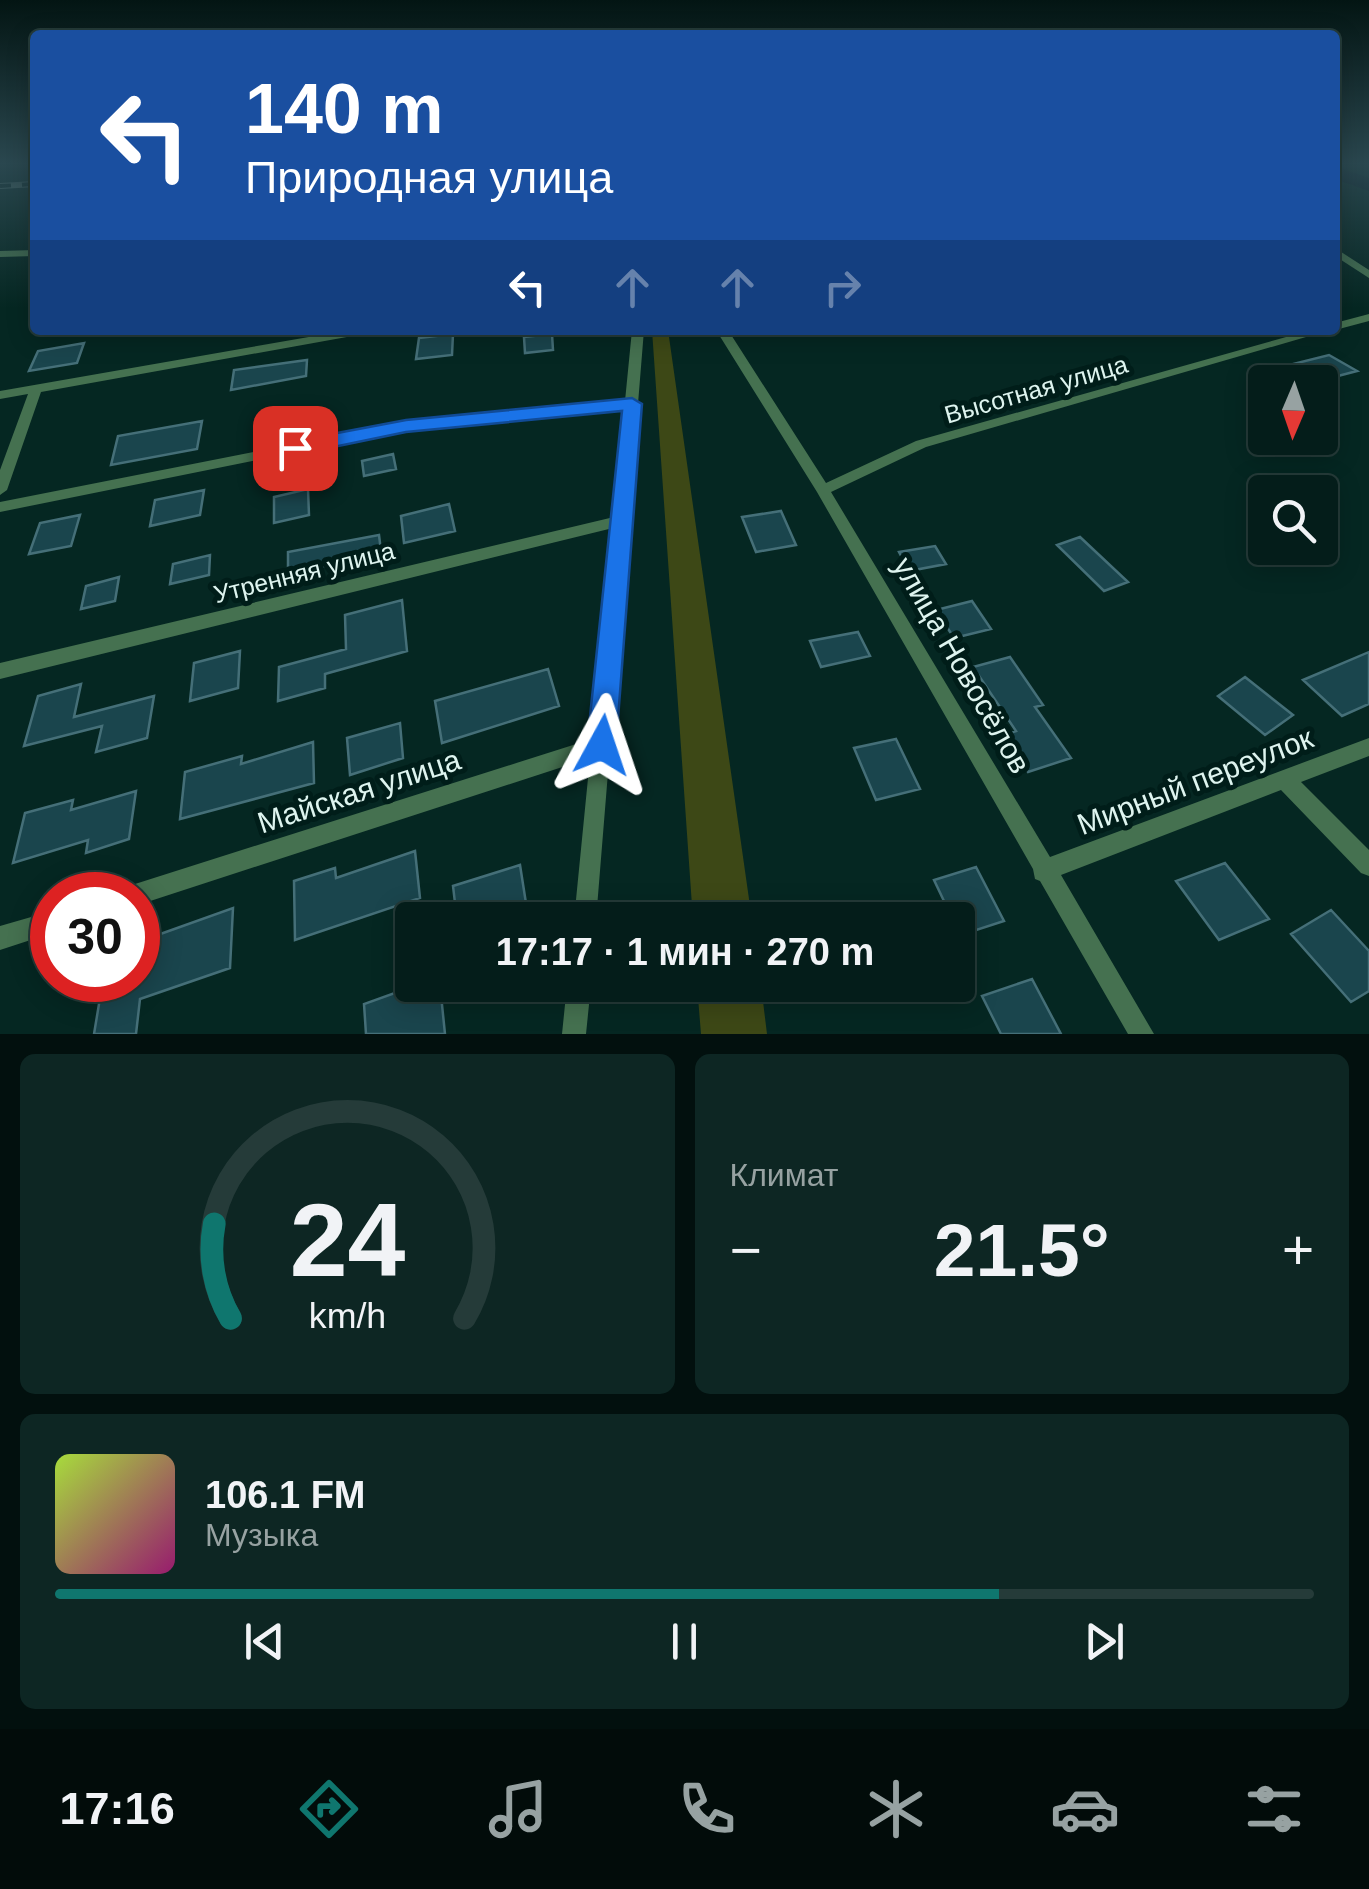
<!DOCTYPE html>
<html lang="ru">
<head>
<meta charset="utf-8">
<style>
	:root { --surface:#041d1a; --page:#0d2623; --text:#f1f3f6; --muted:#97a2a2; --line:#253b39; --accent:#0f766e }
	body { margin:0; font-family:Helvetica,sans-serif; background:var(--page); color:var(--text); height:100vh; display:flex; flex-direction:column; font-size:38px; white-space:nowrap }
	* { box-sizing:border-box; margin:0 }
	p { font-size:32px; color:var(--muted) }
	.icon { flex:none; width:55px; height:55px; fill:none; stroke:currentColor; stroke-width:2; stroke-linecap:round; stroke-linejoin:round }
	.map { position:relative; height:1034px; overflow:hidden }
	.sheet { display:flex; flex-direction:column; gap:20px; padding:20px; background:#02100e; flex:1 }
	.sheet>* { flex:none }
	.guide { position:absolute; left:30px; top:30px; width:1310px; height:305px; border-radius:10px; box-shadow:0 5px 25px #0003,0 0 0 2px var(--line); background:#1a4fa0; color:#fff; overflow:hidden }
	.needle { width:65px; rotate:182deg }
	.buttons { position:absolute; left:1248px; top:365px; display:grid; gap:20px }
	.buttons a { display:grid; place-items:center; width:90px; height:90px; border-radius:10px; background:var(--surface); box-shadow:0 5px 25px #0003,0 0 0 2px var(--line); font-size:50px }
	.speed { position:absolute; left:30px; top:872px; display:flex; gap:20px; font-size:50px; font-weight:700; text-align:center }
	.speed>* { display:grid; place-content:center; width:130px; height:130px; border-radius:50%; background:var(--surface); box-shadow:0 5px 25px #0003,0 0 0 2px var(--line); line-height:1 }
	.speed .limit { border:15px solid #d22; background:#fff; color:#111 }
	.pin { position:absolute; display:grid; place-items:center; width:85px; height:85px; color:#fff; margin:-42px; border-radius:20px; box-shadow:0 5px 15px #0006 }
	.me { position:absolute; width:110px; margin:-55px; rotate:5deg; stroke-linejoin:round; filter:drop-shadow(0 0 8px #0008) }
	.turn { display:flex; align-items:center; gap:35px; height:210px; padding:0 50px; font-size:45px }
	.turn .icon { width:130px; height:130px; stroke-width:2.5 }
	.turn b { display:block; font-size:70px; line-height:85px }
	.lanes { display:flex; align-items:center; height:95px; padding:0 50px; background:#0003; justify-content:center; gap:50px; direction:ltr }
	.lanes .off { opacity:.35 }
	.big { font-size:75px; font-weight:600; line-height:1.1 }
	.sheet .tile { flex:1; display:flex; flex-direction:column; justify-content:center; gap:15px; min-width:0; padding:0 35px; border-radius:15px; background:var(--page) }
	.sheet .dial { align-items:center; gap:0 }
	.dial svg { height:260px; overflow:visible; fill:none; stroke:var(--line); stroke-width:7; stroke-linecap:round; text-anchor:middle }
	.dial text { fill:var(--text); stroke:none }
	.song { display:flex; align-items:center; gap:30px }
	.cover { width:120px; height:120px; border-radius:15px; background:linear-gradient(135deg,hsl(80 70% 55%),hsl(320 70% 35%)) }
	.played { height:10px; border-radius:5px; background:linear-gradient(90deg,var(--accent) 75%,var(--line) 75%) }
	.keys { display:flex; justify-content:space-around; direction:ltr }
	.heat { display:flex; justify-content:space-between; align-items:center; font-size:55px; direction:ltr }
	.sheet .tiles { flex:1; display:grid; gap:20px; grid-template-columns:1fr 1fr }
	.tile:last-child { grid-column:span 2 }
	.trip { position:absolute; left:395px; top:902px; width:580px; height:100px; border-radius:10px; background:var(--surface); box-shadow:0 5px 25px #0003,0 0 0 2px var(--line); font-weight:600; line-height:100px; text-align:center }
	.tab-bar { display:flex; height:160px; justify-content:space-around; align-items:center; background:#020c0a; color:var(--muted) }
	.tab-bar .icon { width:70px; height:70px }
	.tab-bar .current { color:var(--accent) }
	.tab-bar b { font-size:45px; color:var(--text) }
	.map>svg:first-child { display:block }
	.green { fill:#3d4816 }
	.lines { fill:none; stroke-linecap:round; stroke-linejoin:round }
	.river { fill:#00101e; fill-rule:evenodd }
	.building { fill:#1a454d; stroke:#456f78; stroke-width:2.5 }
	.street { fill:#457150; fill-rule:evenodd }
	.rail-casing { stroke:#6a8782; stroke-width:6 }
	.rail { stroke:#001d19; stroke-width:4; stroke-dasharray:11; stroke-linecap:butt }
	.route { fill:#1a73e8; stroke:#114b97; stroke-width:2.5 }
	.labels { text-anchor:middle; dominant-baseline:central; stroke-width:10; stroke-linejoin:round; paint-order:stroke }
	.street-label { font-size:25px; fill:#def4ef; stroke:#001d19 }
	.near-street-label { font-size:30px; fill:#def4ef; stroke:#001d19 }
</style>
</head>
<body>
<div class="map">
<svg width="1369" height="1034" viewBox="0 0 1369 1034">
	<rect width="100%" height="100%" fill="#052722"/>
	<path class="green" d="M 652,330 L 668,330 L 752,920 L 693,920 Z
		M 697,985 L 761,985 L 767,1034 L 701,1034 Z"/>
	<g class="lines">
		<path class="river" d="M 1335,166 L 1369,178 L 1369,191 L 1335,179 Z"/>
	</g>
	<path class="building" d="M 453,334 L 452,355 L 416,359 L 419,338 Z
		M 552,334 L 553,350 L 525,353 L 524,337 Z
		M 84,343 L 77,363 L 29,371 L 38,351 Z
		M 1329,355 L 1357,371 L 1315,382 L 1294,382 L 1273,369 Z
		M 307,360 L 306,376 L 231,390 L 234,370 Z
		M 202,421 L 197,449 L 111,465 L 118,436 Z
		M 393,454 L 396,469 L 364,476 L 362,461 Z
		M 308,489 L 309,515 L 274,523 L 274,497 Z
		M 204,490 L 200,515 L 150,526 L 155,500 Z
		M 449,504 L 455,531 L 404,543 L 401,516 Z
		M 781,511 L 796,545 L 756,552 L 742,517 Z
		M 80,515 L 71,546 L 29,554 L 40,523 Z
		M 379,535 L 381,551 L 288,576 L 288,552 Z
		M 1080,537 L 1128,582 L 1104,591 L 1057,545 Z
		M 935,546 L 946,564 L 909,571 L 899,552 Z
		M 210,555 L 209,575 L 170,584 L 173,564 Z
		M 119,577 L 115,601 L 81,609 L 86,586 Z
		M 402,600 L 407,651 L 325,674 L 325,688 L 278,701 L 279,667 L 346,649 L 345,615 Z
		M 972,601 L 991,629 L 954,638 L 936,610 Z
		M 858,632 L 870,656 L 821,667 L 810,641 Z
		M 240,651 L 238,688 L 190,701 L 194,663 Z
		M 1369,652 L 1369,704 L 1342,716 L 1303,680 Z
		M 1010,657 L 1043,705 L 1035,707 L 1071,758 L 1028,772 L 1004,735 L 1016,731 L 973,667 Z
		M 548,669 L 559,706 L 442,743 L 435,701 Z
		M 1245,677 L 1293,715 L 1265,735 L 1218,696 Z
		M 81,684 L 74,717 L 154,696 L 147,738 L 96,752 L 102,726 L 24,746 L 38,696 Z
		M 400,723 L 403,758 L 350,775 L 347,738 Z
		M 896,739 L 920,789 L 876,800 L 854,748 Z
		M 313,742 L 314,783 L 180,819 L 185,772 L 242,756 L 241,764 Z
		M 136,791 L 129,839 L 86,853 L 88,840 L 13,863 L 25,813 L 73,800 L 71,810 Z
		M 415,851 L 420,898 L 295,940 L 294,881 L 335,868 L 336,878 Z
		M 1225,863 L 1269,919 L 1219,940 L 1176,881 Z
		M 520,865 L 528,916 L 516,920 L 457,920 L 453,886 Z
		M 976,867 L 1004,921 L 961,935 L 958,920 L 953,920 L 934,880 Z
		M 233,908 L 230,968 L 140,999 L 136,1034 L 94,1034 L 103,980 L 138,980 L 138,942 Z
		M 1331,910 L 1369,951 L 1369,991 L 1351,1002 L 1291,934 Z
		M 1032,979 L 1061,1034 L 1001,1034 L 982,996 Z
		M 417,985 L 440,985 L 445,1034 L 366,1034 L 364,1004 Z"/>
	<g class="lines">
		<path class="street" d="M 1335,248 L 1369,270 L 1369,278 L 1335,256 Z
			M 35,250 L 35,256 L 0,257 L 0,251 Z
			M 1369,314 L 1369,321 L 1339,329 L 1333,330 L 1335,323 Z
			M 349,330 L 375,330 L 369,333 L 41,392 L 7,490 L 0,495 L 0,470 L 28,394 L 0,399 L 0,391 Z
			M 632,330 L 644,330 L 596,920 L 574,920 L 590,758 L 138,905 L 138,895 L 124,895 L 127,887 L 135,884 L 592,739 L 613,528 L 0,679 L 0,663 L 614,517 L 624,409 L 406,430 L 0,512 L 0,502 L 406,422 L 625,401 Z
			M 716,330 L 728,330 L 826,483 L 916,441 L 1311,330 L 1330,330 L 926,447 L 831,492 L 1050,857 L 1369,738 L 1369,756 L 1301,782 L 1369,850 L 1369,876 L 1361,873 L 1281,790 L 1061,875 L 1154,1034 L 1128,1034 L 1040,881 L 1035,879 L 1033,869 L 817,492 Z
			M 52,911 L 52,933 L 0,950 L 0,926 Z
			M 567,985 L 591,985 L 586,1034 L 562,1034 Z"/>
		<defs>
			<path id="rail" d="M 0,186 L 35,184"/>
		</defs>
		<use href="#rail" class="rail-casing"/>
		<use href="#rail" class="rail"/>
	</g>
	<linearGradient id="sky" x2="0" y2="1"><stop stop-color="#031513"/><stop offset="0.53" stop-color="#2a474f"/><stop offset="1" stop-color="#2a474f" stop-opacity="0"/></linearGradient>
	<rect width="1369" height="308" fill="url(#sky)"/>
	<path class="route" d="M 632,398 L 642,404 L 616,745 L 612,755 L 602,759 L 591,755 L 587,745 L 622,411 L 406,432 L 295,455 L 285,448 L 295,441 L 406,420 Z"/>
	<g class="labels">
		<g class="street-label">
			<text transform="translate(1036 389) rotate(-16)">Высотная улица</text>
			<text transform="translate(304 572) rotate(-14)">Утренняя улица</text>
		</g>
		<g class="near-street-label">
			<text transform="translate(962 665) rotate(60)">улица Новосёлов</text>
			<text transform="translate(1195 781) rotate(-21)">Мирный переулок</text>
			<text transform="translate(359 791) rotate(-18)">Майская улица</text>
		</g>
	</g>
</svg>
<div class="buttons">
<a><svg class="needle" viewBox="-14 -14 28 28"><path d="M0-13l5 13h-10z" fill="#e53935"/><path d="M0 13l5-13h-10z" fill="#97a2a2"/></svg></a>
<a><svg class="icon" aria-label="search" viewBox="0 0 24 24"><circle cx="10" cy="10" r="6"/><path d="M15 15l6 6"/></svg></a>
</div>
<div class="speed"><div class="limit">30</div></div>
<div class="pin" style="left:295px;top:448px;background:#d93025"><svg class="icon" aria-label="arrive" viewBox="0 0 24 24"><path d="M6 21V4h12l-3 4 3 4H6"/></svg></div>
<svg class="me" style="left:602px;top:745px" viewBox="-20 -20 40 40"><path d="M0-17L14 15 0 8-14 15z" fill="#1a73e8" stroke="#fff" stroke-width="4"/></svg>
<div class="trip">17:17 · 1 мин · 270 m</div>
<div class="guide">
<div class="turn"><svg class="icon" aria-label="left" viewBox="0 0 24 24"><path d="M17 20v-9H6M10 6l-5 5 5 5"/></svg><div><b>140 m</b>Природная улица</div></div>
<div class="lanes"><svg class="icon" aria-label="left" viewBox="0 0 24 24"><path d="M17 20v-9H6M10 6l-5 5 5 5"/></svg><svg class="icon off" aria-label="ahead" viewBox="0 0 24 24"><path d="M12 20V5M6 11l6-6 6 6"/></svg><svg class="icon off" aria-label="ahead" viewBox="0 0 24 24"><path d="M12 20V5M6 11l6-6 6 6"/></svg><svg class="icon off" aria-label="right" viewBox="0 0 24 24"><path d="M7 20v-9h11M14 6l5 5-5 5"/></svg></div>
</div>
</div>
<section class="sheet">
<div class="tiles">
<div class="tile dial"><svg viewBox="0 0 100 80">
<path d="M14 69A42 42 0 1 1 86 69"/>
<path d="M14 69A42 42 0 0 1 9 40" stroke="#0f766e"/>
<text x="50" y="56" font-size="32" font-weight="700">24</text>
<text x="50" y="72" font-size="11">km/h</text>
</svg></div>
<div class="tile"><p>Климат</p>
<div class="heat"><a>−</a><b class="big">21.5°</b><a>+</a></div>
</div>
<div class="tile">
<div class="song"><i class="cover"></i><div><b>106.1 FM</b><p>Музыка</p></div></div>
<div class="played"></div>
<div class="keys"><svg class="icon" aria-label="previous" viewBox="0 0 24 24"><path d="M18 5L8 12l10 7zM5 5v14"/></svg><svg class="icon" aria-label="pause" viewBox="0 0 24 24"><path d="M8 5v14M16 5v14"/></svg><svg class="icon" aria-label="next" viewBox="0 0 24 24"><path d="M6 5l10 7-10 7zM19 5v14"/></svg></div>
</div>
</div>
</section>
<nav class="tab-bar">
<b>17:16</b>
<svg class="icon current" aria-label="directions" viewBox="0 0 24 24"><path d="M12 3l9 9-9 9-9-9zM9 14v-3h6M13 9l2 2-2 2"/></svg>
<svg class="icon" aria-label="music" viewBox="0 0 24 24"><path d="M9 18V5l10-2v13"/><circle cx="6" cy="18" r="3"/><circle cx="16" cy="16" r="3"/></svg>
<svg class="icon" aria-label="phone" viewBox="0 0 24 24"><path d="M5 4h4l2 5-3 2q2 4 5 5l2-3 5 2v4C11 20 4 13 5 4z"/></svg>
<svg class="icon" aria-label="climate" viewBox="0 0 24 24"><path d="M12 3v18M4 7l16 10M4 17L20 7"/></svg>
<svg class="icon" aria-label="car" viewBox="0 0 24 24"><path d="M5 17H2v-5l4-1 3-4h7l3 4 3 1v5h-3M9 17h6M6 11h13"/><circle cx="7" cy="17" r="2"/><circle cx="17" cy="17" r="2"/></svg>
<svg class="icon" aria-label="filters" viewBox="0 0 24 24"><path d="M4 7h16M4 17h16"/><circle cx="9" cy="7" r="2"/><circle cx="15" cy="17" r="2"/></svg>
</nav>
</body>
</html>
